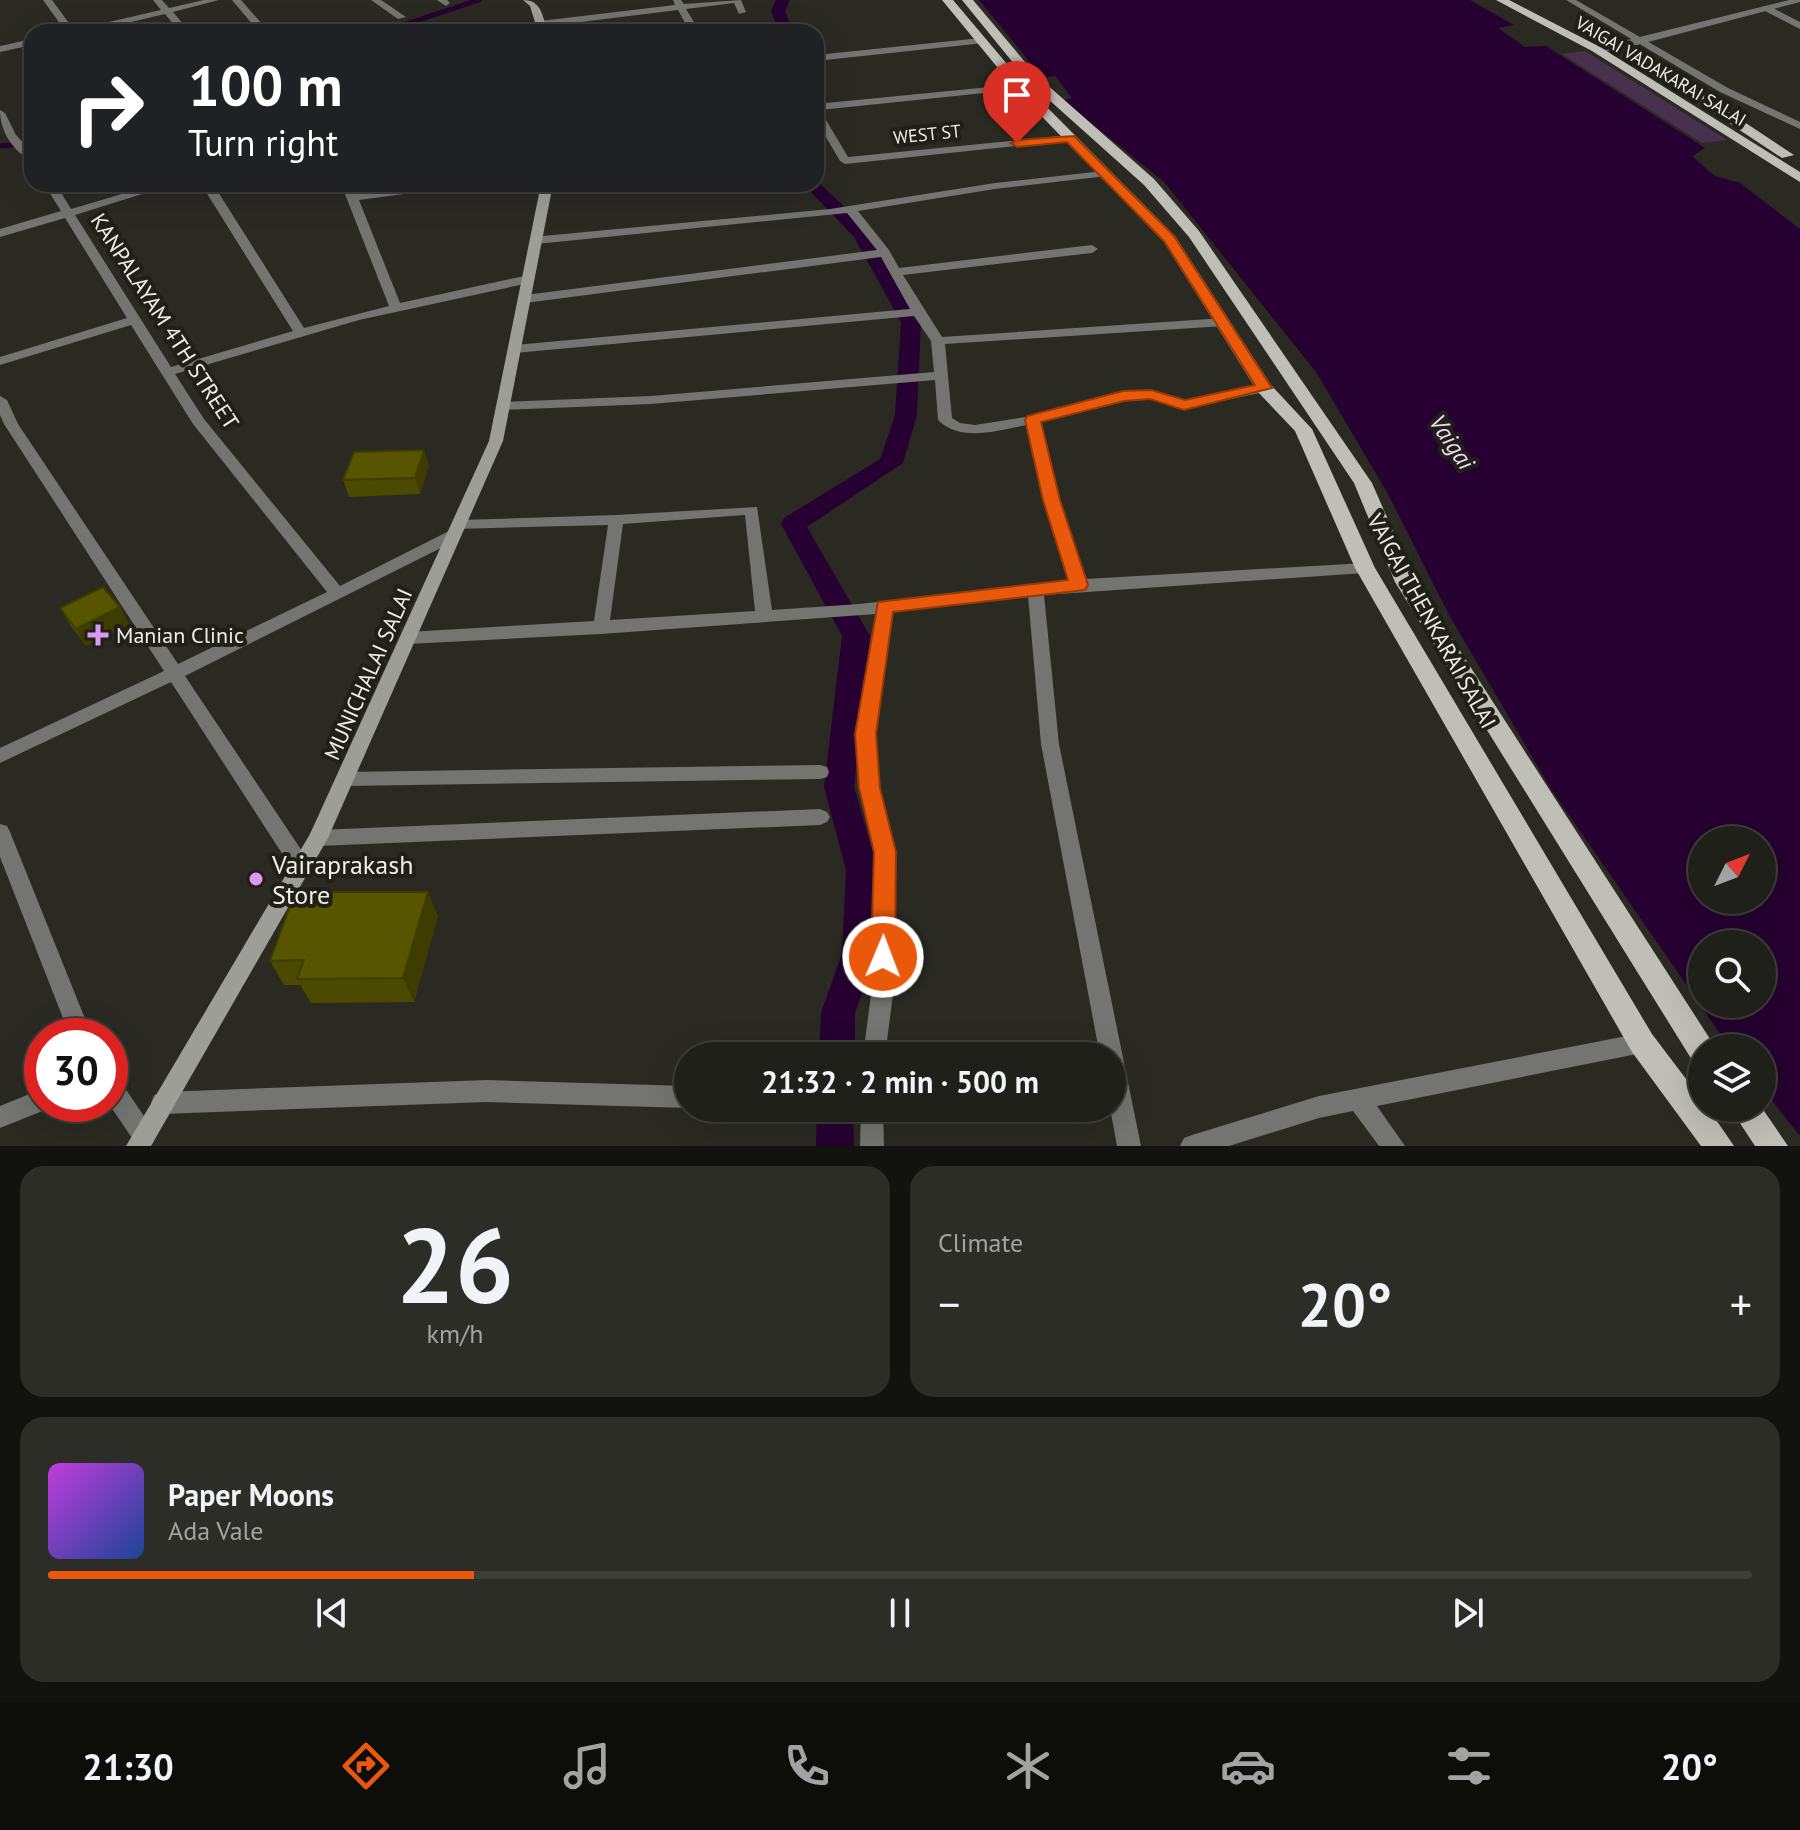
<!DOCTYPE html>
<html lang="en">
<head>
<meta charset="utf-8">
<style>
	:root { --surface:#20201a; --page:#2d2d27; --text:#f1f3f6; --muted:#a2a3a2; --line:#3d3e39; --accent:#ea580c }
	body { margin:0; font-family:"PT Sans",sans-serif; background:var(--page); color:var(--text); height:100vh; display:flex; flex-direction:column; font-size:30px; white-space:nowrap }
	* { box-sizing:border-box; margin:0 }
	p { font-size:26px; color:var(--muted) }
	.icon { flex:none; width:44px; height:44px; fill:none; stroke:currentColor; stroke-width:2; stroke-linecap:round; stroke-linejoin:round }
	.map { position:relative; height:1146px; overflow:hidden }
	.side { display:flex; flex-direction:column; gap:20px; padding:20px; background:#12120e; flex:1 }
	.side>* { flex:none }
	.hud { position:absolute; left:24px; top:24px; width:800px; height:168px; border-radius:24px; box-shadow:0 8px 32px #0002,0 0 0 2px var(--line); background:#202124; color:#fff; overflow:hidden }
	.needle { width:52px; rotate:48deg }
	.fabs { position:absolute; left:1688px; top:826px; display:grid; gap:16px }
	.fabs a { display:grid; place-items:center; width:88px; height:88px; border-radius:50%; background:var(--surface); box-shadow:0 8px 32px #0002,0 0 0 2px var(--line); font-size:40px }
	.speed { position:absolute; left:24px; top:1018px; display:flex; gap:16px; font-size:40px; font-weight:700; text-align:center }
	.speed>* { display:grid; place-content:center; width:104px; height:104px; border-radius:50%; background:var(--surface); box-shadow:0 8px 32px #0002,0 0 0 2px var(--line); line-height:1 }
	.speed .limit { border:12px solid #d22; background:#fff; color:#111 }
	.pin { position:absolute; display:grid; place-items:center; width:68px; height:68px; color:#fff; margin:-82px -34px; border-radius:50% 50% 50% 0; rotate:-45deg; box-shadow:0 0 8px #0007 }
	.pin .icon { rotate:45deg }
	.me { position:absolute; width:88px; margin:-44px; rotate:1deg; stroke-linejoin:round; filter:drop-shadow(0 0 6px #0008) }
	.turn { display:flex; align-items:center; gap:28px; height:168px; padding:0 32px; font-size:36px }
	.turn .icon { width:104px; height:104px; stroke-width:2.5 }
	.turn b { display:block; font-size:56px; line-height:68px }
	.big { font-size:60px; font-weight:700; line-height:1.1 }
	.side .widget { flex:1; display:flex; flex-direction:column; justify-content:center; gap:12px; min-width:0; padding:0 28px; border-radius:24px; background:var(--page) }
	.side .dial { align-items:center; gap:0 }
	.dial b { font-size:104px; line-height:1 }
	.song { display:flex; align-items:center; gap:24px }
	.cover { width:96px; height:96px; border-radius:12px; background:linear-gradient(135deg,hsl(290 70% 55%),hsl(220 70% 35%)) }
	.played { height:8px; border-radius:4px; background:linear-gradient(90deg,var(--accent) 25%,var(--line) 25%) }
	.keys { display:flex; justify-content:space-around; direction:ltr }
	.heat { display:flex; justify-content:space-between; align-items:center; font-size:44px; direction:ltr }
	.side .tiles { flex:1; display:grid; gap:20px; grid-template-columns:1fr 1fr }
	.widget:last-child { grid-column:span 2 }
	.trip { position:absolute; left:674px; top:1042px; width:452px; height:80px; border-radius:40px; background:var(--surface); box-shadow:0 8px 32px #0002,0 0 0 2px var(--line); font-weight:700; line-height:80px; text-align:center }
	.tab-bar { display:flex; height:128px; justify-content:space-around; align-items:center; background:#0d0d0a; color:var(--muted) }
	.tab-bar .icon { width:56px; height:56px }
	.tab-bar .on { color:var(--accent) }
	.tab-bar b { font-size:36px; color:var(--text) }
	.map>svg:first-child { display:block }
	.green { fill:#47314f }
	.water { fill:#260131; fill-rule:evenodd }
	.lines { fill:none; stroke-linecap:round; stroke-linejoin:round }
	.stream { stroke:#260131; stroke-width:5 }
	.canal { fill:#260131; fill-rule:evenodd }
	.minor { fill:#747470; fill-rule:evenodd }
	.tertiary { fill:#747470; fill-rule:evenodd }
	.secondary { fill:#9e9e99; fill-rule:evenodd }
	.primary { fill:#bfbfb8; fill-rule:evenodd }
	.wall { fill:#4c4900 }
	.shaded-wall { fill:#3e3c00 }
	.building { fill:#585500; stroke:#3e3c00; stroke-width:2 }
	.route { fill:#ea580c; stroke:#983908; stroke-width:2 }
	.poi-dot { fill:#dc99f4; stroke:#202019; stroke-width:3 }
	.labels { text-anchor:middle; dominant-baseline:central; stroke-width:8; stroke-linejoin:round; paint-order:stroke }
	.far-street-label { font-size:18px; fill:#efefea; stroke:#202019 }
	.street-label { font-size:22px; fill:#efefea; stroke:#202019 }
	.poi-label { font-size:22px; fill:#efefea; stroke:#202019; text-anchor:start }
	.water-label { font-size:24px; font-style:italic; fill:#f2dbfb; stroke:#202019 }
	.near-poi-label { font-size:26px; fill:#efefea; stroke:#202019; text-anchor:start }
</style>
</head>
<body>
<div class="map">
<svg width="1800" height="1146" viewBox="0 0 1800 1146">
	<rect width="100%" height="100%" fill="#2a2a23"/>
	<path class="green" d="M 1585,51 L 1727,140 L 1702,143 L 1562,54 Z"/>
	<path class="water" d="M 979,0 L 1470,0 L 1514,25 L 1498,28 L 1525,47 L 1546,46 L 1705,148 L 1692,156 L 1715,176 L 1740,183 L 1800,229 L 1800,1136 L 1762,1088 L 1762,1048 L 1730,1048 L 1551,789 L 1449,615 L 1388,494 L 1316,372 L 1164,182 L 1063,100 L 1072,98 L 1055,76 L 1043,78 ZM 1702,840 L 1762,840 L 1762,900 L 1702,900 ZM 1702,944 L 1762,944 L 1762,1004 L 1702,1004 Z"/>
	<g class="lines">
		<path class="stream" d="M 382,32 L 479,0
			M 0,146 L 32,143"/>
		<path class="canal" d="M 776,0 L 790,0 L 785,11 L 793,32 L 779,32 L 771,11 Z
			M 816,180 L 869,230 L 921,322 L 917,415 L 903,463 L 807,527 L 870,636 L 854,787 L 878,870 L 876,953 L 855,1013 L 855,1056 L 819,1056 L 821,1013 L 842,953 L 846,870 L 824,787 L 842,636 L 781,524 L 784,518 L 880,459 L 895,415 L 901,322 L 854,237 L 803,184 L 816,184 Z
			M 817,1108 L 853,1108 L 854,1146 L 816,1146 Z"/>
		<path class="minor" d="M 43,0 L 52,0 L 74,30 L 161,10 L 153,0 L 162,0 L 169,8 L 204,0 L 219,0 L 173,12 L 190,32 L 180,32 L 165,14 L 89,32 L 66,32 Z
			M 232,0 L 241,0 L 269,32 L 259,32 Z
			M 371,0 L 381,0 L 406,17 L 398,19 Z
			M 437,0 L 447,0 L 450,3 L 446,6 Z
			M 673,0 L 681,0 L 684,4 L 741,0 L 746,12 L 739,14 L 734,3 L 686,9 L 700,32 L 690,32 L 678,10 L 540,27 L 535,24 L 540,21 L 675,5 Z
			M 1566,0 L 1576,0 L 1728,88 L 1800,122 L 1800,129 L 1720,92 Z
			M 1763,6 L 1769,6 L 1800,22 L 1800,29 L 1763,10 Z
			M 760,24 L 765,27 L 763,29 L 715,32 Z
			M 981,38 L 986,41 L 984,43 L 816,61 L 816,55 Z
			M 32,39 L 32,45 L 0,52 L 0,46 Z
			M 1020,84 L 1025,87 L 1023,89 L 820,110 L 848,157 L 1070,135 L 1075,138 L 1074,140 L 845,164 L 840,161 L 816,120 L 816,104 Z
			M 0,110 L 5,113 L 16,135 L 32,152 L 32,161 C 13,151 0,132 0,110 Z
			M 1103,171 L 1107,172 L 1107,176 L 995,189 L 858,211 L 889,250 L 899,268 L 1092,245 L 1098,249 L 1092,253 L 903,275 L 942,337 L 1224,318 L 1230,322 L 1224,326 L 945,344 L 952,418 L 960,423 L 975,425 L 1032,416 L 1123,392 L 1151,390 L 1185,401 L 1264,384 L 1269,385 L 1271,388 L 1269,391 L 1184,409 L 1150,398 L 1123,400 L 1041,422 L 1060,500 L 1085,579 L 1365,563 L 1373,568 L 1365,573 L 1044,595 L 1059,744 L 1141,1146 L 1117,1146 L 1110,1108 L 1112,1056 L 1100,1056 L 1041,744 L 1028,596 L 893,612 L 875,734 L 878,788 L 895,852 L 894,987 L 885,1056 L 863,1056 L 872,987 L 875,852 L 860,788 L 857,734 L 876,614 L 601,634 L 408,644 L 402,642 L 400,638 L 402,634 L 408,632 L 594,621 L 608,525 L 454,529 L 451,525 L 459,520 L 616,515 L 757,507 L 772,610 L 859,604 L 1070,581 L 1044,500 L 1027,425 C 999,430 961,443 938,420 L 935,380 L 651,404 L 503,410 L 496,406 L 503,402 L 651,396 L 934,372 L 931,341 L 914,316 L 515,353 L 508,349 L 515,345 L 910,309 L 881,257 L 525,303 L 519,299 L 525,295 L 877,250 L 847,213 L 536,244 L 532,243 L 532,237 L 830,209 L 995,183 ZM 745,515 L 755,611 L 610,620 L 623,524 Z
			M 44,184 L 56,184 L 71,209 L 156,184 L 174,184 L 75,215 L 171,367 L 293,331 L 201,184 L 213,184 L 304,328 L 389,306 L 341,184 L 353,184 L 357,194 L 431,184 L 462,184 L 456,187 L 359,200 L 400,303 L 529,275 L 535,279 L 529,283 L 359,320 L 175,374 L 204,419 L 340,586 L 449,531 L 454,530 L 462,535 L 459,539 L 185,676 L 308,860 L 311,866 L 308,872 L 301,874 L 294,872 L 171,682 L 0,763 L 0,748 L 164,671 L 4,424 L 0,415 L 0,396 L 7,400 L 18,424 L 178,664 L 327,592 L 193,424 L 131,325 L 0,365 L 0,357 L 127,318 L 65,218 L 0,237 L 0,229 L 61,211 Z
			M 748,184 L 760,184 L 761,189 L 751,191 Z
			M 820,765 L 827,767 L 829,772 L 827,777 L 820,779 L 345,786 L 338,784 L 336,779 L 338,774 L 345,772 Z
			M 820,809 L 827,812 L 830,817 L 827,822 L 820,825 L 318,846 L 311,844 L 308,838 L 311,832 L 318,830 Z
			M 0,824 L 7,826 L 10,832 L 92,1036 L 70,1036 L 0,857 Z
			M 1642,1033 L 1650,1036 L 1653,1043 L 1650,1050 L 1642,1053 L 1377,1106 L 1405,1146 L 1379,1146 L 1353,1111 L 1319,1118 L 1229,1146 L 1180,1146 L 1184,1138 L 1192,1135 L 1319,1096 Z
			M 110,1075 L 118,1078 L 152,1128 L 156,1136 L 152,1144 L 136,1144 L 109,1104 Z
			M 487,1080 L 688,1086 L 688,1108 L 487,1102 L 162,1114 L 154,1111 L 151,1103 L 154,1095 L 162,1092 Z
			M 42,1089 L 42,1104 L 52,1104 L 50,1108 L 0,1128 L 0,1106 Z
			M 861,1108 L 883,1108 L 884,1146 L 860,1146 Z"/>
		<path class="tertiary" d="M 1789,0 L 1800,0 L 1800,2 L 1614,51 L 1596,52 L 1591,49 Z"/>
		<path class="secondary" d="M 523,0 C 542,0 542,16 548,32 L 538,32 L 530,6 Z
			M 541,184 L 553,184 L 503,441 L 328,838 L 151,1146 L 126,1146 L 310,834 L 489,441 Z"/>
		<path class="primary" d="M 942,0 L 953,0 L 1024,84 L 1175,236 L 1271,385 L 1312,429 L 1375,568 L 1652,1034 L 1702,1100 L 1702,1108 L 1708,1108 L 1734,1146 L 1701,1146 L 1632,1052 L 1355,568 L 1295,431 L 1258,392 L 1164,242 L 1016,90 Z
			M 962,0 L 973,0 L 1036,75 L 1154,179 L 1199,231 L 1372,483 L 1415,581 L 1712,1042 L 1714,1048 L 1702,1048 L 1702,1064 L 1692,1060 L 1395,582 L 1354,483 L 1189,237 L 1144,185 L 1028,81 Z
			M 1496,0 L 1509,0 L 1600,47 L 1800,172 L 1800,182 L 1592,51 Z
			M 1682,86 L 1690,86 L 1794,155 L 1782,158 L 1682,92 Z
			M 1730,1108 L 1762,1108 L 1788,1146 L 1755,1146 Z"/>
	</g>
	<path class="wall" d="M 429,466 L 420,494 L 349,497 L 343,480 Z
		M 120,607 L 129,624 L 86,646 L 70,625 L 60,608 Z
		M 438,916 L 414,1002 L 311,1003 L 300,985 L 284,985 L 270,961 Z"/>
	<path class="shaded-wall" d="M 424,450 L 429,466 L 420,494 L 415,478 Z
		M 120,607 L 129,624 L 86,646 L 76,629 Z
		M 428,892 L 438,916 L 414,1002 L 403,978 Z"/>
	<path class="building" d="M 424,450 L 415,478 L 343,480 L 354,452 Z
		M 103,587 L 120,607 L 76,629 L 60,608 Z
		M 295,892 L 428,892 L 403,978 L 297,979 L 304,960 L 270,961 Z"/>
	<path class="route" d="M 1074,136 L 1174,236 L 1272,388 L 1184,410 L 1150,399 L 1124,401 L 1041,422 L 1060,500 L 1088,585 L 1085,590 L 893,612 L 876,734 L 880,788 L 896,852 L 895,957 L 892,964 L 883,968 L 875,964 L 871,957 L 874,852 L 859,788 L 855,734 L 878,602 L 1068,580 L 1043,500 L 1025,420 L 1027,416 L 1123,391 L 1151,390 L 1185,400 L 1255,385 L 1164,241 L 1067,142 L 1017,147 L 1011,143 L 1017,140 Z"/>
	<g class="poi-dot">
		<path d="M94 623h8v8h8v8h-8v8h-8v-8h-8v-8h8z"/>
		<circle cx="256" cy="879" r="8"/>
	</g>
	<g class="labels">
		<g class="far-street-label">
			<text transform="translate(1661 71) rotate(31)">VAIGAI VADAKARAI SALAI</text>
			<text transform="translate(927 134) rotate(-6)">WEST ST</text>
		</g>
		<g class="street-label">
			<text transform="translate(165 321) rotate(57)">KANPALAYAM 4TH STREET</text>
			<text transform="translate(1432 621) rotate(61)">VAIGAI THENKARAI SALAI</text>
			<text transform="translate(368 674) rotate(-66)">MUNICHALAI SALAI</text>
		</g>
		<g class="poi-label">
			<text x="116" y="635">Manian Clinic</text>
		</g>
		<g class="water-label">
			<text transform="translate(1452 442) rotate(56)">Vaigai</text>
		</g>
		<g class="near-poi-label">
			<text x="272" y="864">Vairaprakash<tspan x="272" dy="30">Store</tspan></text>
		</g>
	</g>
</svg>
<div class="fabs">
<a><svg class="needle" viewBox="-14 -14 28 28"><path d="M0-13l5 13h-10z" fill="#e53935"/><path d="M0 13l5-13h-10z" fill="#a2a3a2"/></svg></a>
<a><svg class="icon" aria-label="search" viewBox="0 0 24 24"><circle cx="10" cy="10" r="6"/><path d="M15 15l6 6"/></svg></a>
<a><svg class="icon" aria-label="layers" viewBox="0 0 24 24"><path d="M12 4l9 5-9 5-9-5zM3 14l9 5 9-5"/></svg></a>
</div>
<div class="speed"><div class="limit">30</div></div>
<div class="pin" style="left:1017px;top:143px;background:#d93025"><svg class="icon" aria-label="arrive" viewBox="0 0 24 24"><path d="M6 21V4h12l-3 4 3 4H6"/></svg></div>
<svg class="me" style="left:883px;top:957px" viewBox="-20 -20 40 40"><circle r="17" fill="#ea580c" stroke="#fff" stroke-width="3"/><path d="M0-11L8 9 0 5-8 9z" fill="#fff"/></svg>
<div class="trip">21:32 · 2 min · 500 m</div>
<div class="hud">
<div class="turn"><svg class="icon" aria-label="right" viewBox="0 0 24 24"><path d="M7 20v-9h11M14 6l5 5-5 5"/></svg><div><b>100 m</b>Turn right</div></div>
</div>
</div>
<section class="side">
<div class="tiles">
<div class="widget dial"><b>26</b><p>km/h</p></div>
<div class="widget"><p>Climate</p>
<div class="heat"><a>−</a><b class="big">20°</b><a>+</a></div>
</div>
<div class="widget">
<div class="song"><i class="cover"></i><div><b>Paper Moons</b><p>Ada Vale</p></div></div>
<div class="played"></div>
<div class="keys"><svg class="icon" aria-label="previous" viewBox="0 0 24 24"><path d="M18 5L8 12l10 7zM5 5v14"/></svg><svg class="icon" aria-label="pause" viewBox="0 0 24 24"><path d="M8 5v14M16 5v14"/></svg><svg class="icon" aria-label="next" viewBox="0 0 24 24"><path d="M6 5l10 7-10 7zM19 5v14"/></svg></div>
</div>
</div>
</section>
<nav class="tab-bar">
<b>21:30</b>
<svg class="icon on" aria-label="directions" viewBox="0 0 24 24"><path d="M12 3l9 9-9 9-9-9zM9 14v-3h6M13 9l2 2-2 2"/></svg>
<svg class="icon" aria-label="music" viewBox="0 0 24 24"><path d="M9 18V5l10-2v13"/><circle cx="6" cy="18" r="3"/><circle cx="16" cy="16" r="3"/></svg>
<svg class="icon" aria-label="phone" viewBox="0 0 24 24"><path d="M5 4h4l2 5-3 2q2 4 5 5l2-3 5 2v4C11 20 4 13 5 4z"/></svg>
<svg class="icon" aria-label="climate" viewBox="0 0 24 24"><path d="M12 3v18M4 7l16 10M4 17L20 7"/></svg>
<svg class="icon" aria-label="car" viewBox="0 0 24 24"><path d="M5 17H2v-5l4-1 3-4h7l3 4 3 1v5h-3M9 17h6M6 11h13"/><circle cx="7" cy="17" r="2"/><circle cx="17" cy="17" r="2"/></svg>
<svg class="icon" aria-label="filters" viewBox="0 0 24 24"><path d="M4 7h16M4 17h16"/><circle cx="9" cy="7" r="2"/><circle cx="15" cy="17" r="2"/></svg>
<b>20°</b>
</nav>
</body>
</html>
